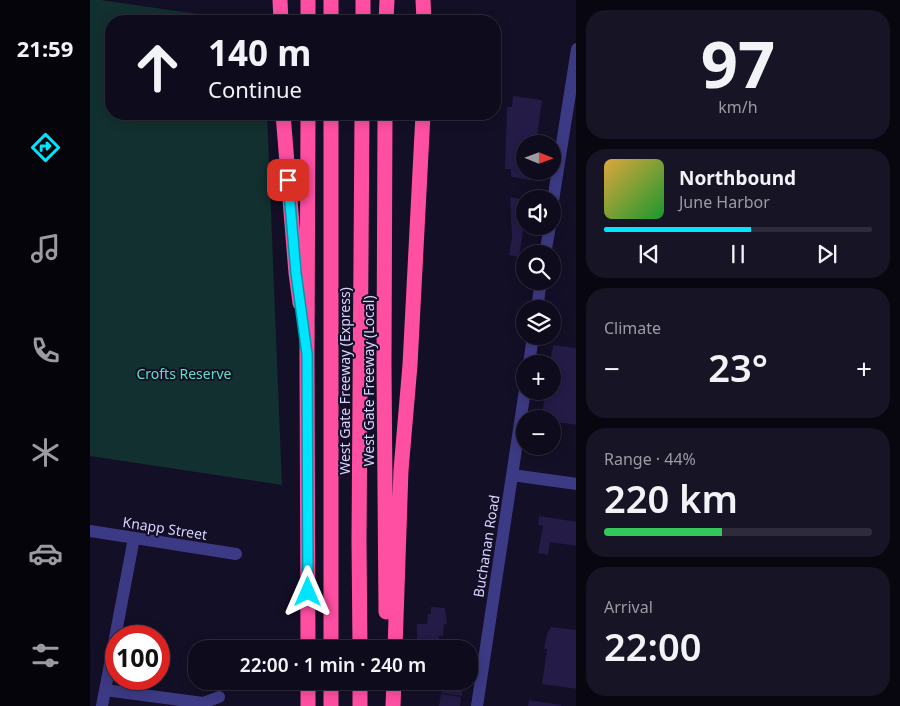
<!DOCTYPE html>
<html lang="en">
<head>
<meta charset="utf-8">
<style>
	:root { --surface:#0e0b1c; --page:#171425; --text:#f1f3f6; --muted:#9b9ba3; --line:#2e2b3b; --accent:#00e5ff }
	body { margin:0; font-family:"Noto Sans",sans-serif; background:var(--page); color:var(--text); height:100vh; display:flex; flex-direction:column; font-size:19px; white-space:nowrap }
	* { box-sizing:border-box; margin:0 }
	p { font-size:16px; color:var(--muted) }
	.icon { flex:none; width:28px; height:28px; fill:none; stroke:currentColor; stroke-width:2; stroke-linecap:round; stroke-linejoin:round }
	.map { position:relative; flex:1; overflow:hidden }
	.panel { display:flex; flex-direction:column; gap:10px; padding:10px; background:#08060f; width:324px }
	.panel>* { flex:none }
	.hud { position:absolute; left:15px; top:15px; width:396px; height:105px; border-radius:20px; box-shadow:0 2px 12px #0003,0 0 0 1px var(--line); background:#0e0b1c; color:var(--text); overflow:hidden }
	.needle { width:32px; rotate:91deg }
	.tools { position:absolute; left:426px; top:135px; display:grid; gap:10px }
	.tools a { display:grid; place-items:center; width:45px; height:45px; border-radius:50%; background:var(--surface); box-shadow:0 2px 12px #0003,0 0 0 1px var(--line); font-size:25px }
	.speed { position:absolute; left:15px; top:625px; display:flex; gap:10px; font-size:25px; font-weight:700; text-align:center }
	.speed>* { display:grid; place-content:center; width:65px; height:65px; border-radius:50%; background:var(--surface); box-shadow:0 2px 12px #0003,0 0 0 1px var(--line); line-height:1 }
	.speed .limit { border:8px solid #d22; background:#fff; color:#111 }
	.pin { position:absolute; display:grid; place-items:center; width:42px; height:42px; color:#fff; margin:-21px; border-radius:10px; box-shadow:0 2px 8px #0006 }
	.me { position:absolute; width:55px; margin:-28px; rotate:0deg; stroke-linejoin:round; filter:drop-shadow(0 0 4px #0008) }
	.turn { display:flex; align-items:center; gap:18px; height:105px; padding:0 20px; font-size:22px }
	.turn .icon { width:65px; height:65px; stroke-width:2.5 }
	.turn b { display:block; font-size:35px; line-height:42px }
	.big { font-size:38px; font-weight:600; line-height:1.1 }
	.panel .card { flex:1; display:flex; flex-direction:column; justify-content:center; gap:8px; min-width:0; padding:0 18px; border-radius:20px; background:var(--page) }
	.panel .dial { align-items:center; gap:0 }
	.dial b { font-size:65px; line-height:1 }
	.song { display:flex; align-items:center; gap:15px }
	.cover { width:60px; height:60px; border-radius:8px; background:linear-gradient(135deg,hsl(40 70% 55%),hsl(130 70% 35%)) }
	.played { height:5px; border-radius:2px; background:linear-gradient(90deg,var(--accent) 55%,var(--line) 55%) }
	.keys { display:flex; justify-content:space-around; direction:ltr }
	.heat { display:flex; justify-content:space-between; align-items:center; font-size:28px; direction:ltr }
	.charge { height:8px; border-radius:4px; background:linear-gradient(90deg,#34c759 44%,var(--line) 0) }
	.trip { position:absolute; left:98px; top:640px; width:290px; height:50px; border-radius:20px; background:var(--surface); box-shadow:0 2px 12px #0003,0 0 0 1px var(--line); font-weight:600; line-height:50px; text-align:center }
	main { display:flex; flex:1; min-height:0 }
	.tabs { display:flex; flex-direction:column; width:90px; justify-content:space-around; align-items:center; background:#06040b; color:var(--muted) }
	.tabs .icon { width:35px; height:35px }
	.tabs .on { color:var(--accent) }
	.tabs b { font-size:22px; color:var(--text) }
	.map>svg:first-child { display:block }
	.green { fill:#12302f }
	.building { fill:#241b47 }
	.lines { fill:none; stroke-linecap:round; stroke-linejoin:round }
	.minor { stroke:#3d3a85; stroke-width:12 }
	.highway { stroke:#ff4fa3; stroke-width:15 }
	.route-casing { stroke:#0095a6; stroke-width:12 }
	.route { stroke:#00e5ff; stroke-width:9 }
	.labels { text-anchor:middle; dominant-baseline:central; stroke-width:4; stroke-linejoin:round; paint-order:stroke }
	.park-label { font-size:14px; fill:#5fe0c0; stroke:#130f26 }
	.street-label { font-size:14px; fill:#d9d4ff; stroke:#130f26 }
</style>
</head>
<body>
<main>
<nav class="tabs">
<b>21:59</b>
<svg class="icon on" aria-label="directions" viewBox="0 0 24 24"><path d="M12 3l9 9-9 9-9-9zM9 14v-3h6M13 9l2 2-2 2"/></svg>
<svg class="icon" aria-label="music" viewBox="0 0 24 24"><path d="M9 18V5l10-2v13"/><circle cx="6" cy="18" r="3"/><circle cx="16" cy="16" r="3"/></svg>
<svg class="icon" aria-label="phone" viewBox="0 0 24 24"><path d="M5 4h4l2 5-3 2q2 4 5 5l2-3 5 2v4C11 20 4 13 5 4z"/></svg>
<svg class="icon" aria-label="climate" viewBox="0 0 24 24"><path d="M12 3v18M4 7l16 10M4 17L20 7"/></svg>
<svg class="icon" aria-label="car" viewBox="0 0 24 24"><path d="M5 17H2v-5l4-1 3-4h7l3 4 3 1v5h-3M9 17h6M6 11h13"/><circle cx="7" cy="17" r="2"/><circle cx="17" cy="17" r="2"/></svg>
<svg class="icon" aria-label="filters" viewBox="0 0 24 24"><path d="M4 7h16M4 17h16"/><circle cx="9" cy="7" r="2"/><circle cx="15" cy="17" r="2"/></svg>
</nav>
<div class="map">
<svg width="487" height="706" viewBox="0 0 487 706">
	<rect width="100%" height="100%" fill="#130f26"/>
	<path class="green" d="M 0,0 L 11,0 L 156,21 L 21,21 L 21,114 L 177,114 L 192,485 L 0,456 Z"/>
	<path class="building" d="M 423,96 L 452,100 L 446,144 L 435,144 L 435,171 L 442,171 L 440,180 L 421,177 L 421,169 L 415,169 L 417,107 L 422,107 Z
		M 420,197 L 435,200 L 435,219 L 429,257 L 419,255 L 422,237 Z
		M 463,345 L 487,348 L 487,425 L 466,422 L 464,433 L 462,433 L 462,419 L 451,419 L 456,391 L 462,391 L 462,364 L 460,364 Z
		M 449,516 L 487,522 L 487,546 L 460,542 L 458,555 L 448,553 L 453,526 L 448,525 Z
		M 341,607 L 355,608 L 357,624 L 354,624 L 353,636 L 349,636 L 349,646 L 327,645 L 327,624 L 337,624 L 338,614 L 341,614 Z
		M 461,627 L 487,630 L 487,689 L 452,684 L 457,649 L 454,649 L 457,634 Z
		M 353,681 L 364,681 L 364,684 L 373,685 L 372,696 L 351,693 Z
		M 351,694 L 371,697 L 370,706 L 349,706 Z
		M 439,700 L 471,705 L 470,706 L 438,706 Z"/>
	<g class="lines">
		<path class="minor" d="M 462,207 L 487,49
			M 455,254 L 460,226
			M 447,309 L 451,281
			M 439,364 L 443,336
			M 422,475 L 487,484
			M 0,531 L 146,554
			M 15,690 L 113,703 L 129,697
			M 12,706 L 44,538
			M 387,706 L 435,390"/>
		<path class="highway" d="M 190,0 L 191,21
			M 241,0 L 241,21
			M 333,0 L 334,21
			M 218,21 L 218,0
			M 273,21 L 273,0
			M 296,21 L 297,0
			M 193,114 L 206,273 L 210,303
			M 295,114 L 294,365 L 296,612
			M 218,649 L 217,354 L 218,114
			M 241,649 L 241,114
			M 270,649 L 269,541 L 272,114
			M 305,649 L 311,470 L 320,365 L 333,114
			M 218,681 L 218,706
			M 241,681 L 241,706
			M 270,681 L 270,706
			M 303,706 L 304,681"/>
	</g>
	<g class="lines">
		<defs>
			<path id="route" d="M 198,180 L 206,273 L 217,354 L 218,592"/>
		</defs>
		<use href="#route" class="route-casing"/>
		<use href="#route" class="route"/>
	</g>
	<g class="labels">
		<g class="park-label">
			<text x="94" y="373">Crofts Reserve</text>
		</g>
		<g class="street-label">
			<text transform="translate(254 381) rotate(-90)">West Gate Freeway (Express)</text>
			<text transform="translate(278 381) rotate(-90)">West Gate Freeway (Local)</text>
			<text transform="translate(75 528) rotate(9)">Knapp Street</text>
			<text transform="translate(396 546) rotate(-81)">Buchanan Road</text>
		</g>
	</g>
</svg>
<div class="tools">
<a><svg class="needle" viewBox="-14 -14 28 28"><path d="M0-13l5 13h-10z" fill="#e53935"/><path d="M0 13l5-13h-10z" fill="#9b9ba3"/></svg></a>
<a><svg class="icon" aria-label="sound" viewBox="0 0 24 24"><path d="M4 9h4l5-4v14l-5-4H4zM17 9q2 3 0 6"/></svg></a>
<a><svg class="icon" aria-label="search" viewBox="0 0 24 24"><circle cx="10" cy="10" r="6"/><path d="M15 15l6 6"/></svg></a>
<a><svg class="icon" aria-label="layers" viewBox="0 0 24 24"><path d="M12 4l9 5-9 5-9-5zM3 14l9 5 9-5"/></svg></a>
<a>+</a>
<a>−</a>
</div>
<div class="speed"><div class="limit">100</div></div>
<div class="pin" style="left:198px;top:180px;background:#d93025"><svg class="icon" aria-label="arrive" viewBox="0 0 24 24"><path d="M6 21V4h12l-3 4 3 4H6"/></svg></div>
<svg class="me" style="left:218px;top:592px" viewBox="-20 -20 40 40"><path d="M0-17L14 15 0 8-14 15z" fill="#00e5ff" stroke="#fff" stroke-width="4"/></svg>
<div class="trip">22:00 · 1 min · 240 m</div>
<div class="hud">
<div class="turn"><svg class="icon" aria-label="ahead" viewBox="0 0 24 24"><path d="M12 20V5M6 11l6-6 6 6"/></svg><div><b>140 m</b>Continue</div></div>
</div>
</div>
<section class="panel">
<div class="card dial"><b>97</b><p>km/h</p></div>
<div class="card">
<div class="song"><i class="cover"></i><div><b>Northbound</b><p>June Harbor</p></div></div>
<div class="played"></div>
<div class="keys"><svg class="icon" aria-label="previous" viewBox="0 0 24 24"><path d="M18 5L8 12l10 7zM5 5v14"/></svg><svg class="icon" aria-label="pause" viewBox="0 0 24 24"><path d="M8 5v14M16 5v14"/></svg><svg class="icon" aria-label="next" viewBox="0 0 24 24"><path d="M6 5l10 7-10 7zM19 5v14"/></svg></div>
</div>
<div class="card"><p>Climate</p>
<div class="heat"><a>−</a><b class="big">23°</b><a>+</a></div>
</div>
<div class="card"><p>Range · 44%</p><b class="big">220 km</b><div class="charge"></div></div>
<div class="card"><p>Arrival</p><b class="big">22:00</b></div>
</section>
</main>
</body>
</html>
